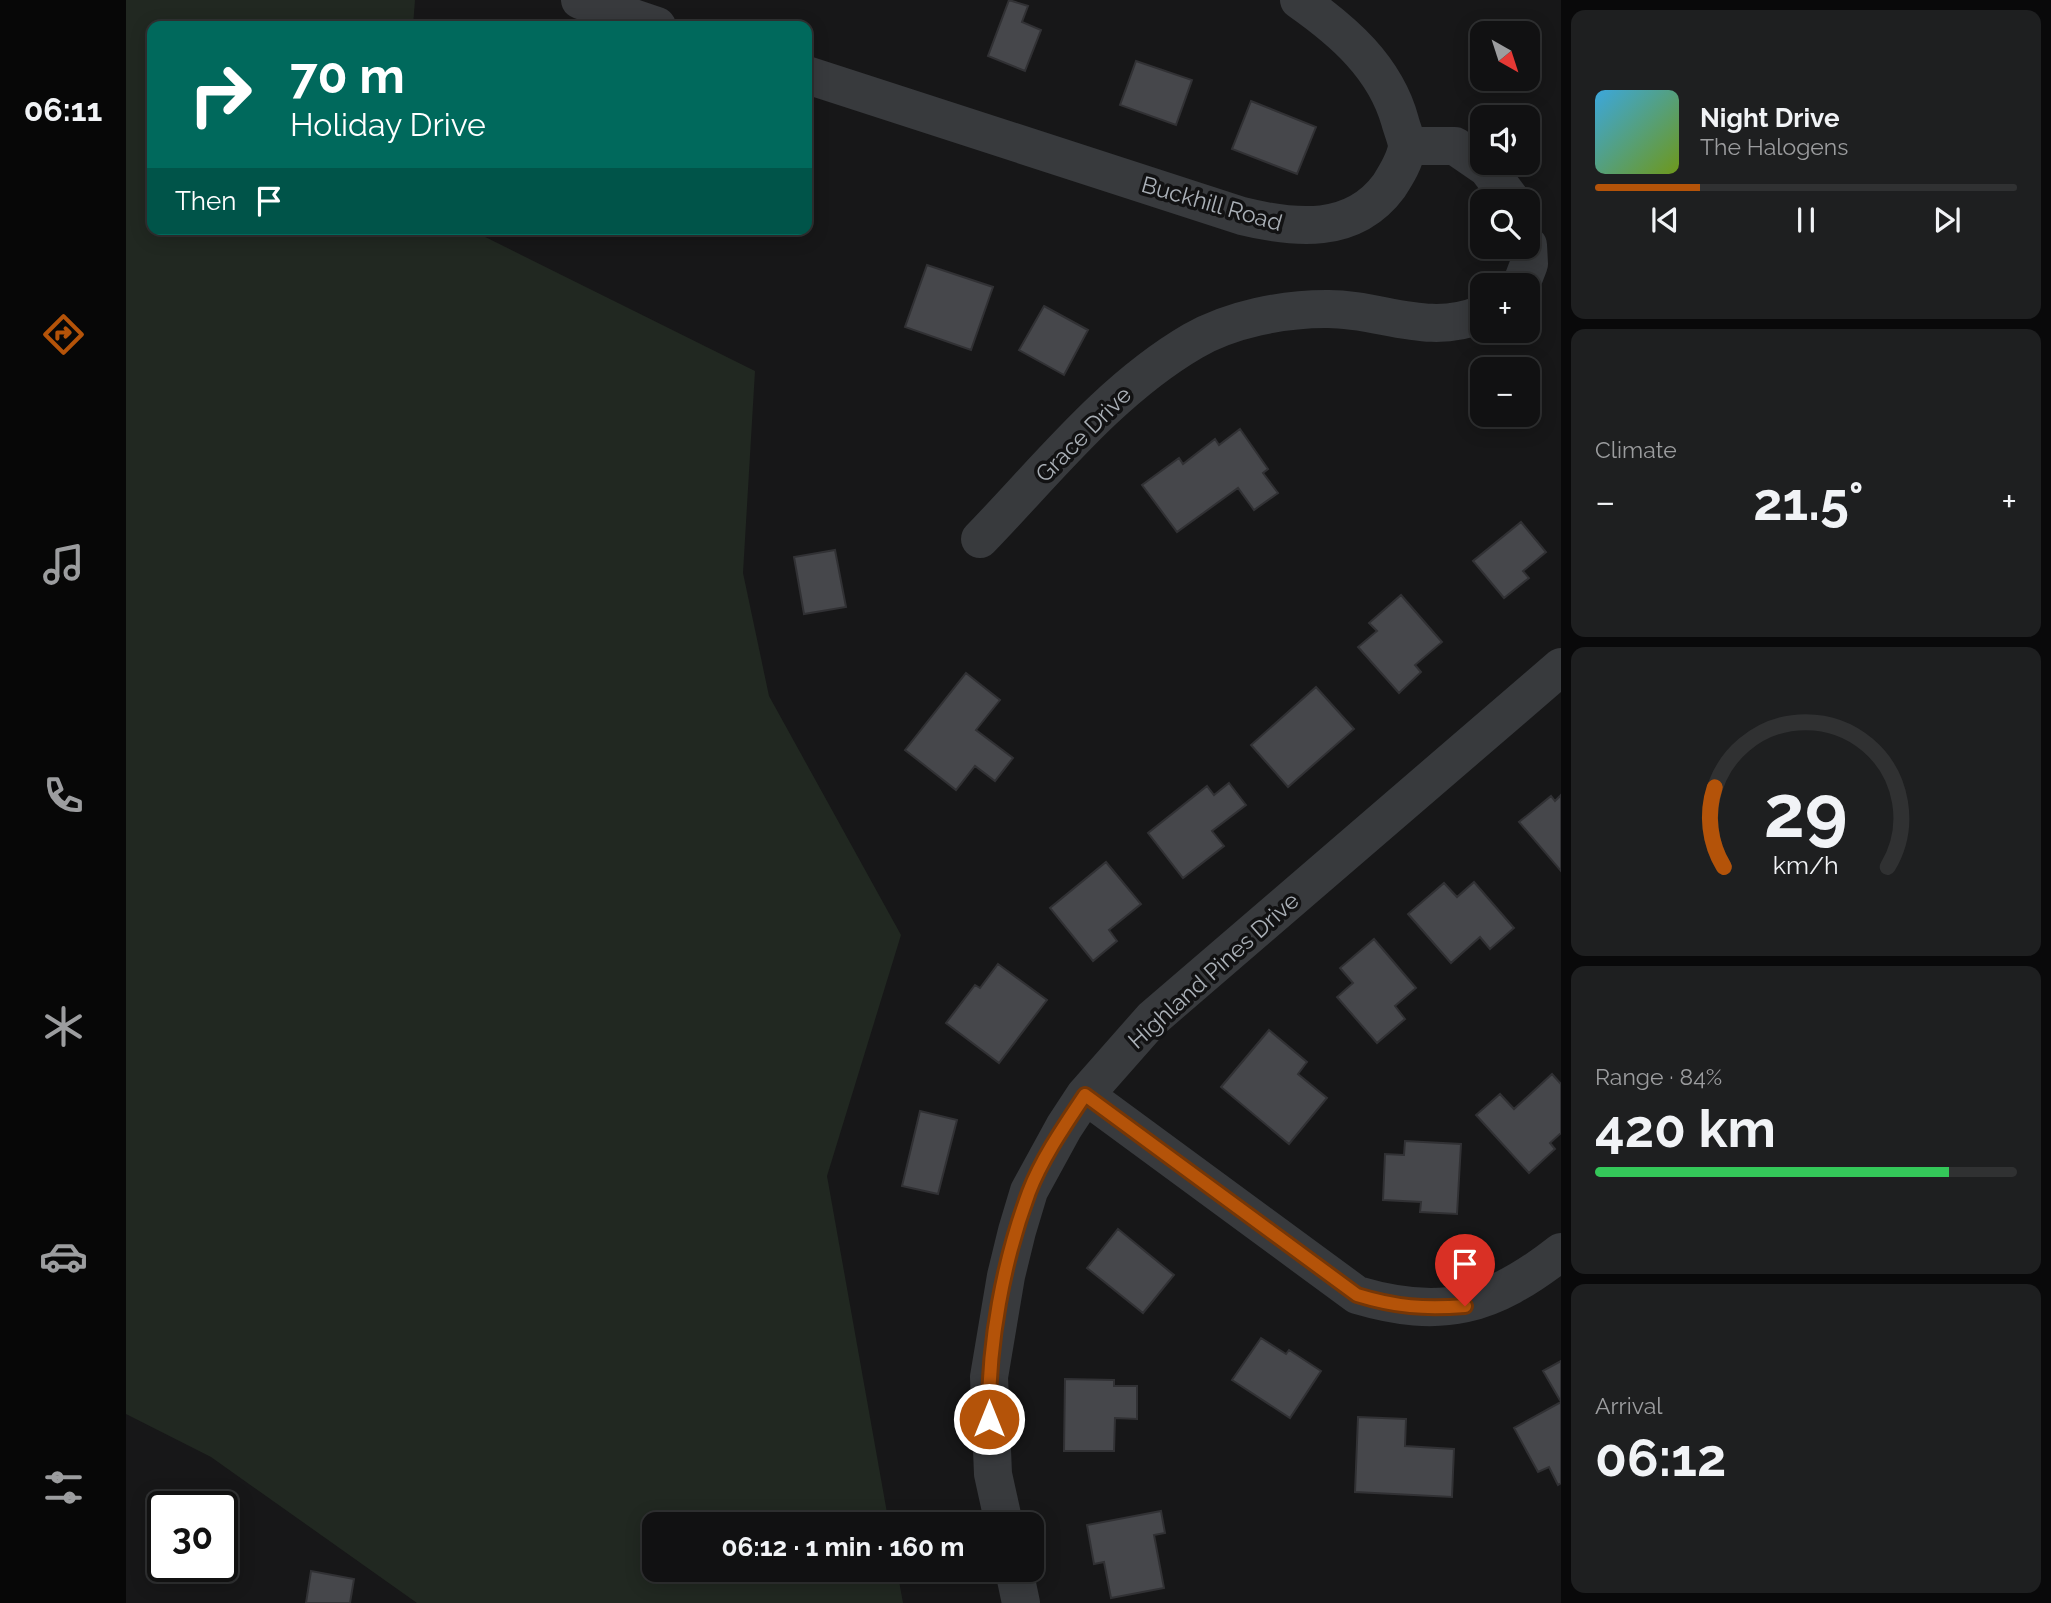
<!DOCTYPE html>
<html lang="en">
<head>
<meta charset="utf-8">
<style>
	:root { --surface:#111112; --page:#1e1f20; --text:#f1f3f6; --muted:#9c9d9f; --line:#303132; --accent:#b45309 }
	body { margin:0; font-family:Raleway,sans-serif; background:var(--page); color:var(--text); height:100vh; display:flex; flex-direction:column; font-size:26px; white-space:nowrap }
	* { box-sizing:border-box; margin:0 }
	p { font-size:23px; color:var(--muted) }
	.icon { flex:none; width:38px; height:38px; fill:none; stroke:currentColor; stroke-width:2; stroke-linecap:round; stroke-linejoin:round }
	.map { position:relative; flex:1; overflow:hidden }
	.side { display:flex; flex-direction:column; gap:10px; padding:10px; background:#09090a; width:490px }
	.side>* { flex:none }
	.top-card { position:absolute; left:21px; top:21px; width:665px; height:214px; border-radius:14px; box-shadow:0 4px 18px #0003,0 0 0 2px var(--line); background:#00695c; color:#fff; overflow:hidden }
	.needle { width:46px; rotate:141deg }
	.buttons { position:absolute; left:1344px; top:21px; display:grid; gap:14px }
	.buttons a { display:grid; place-items:center; width:70px; height:70px; border-radius:14px; background:var(--surface); box-shadow:0 4px 18px #0003,0 0 0 2px var(--line); font-size:35px }
	.speed { position:absolute; left:21px; top:1491px; display:flex; gap:14px; font-size:35px; font-weight:700; text-align:center }
	.speed>* { display:grid; place-content:center; width:91px; height:91px; border-radius:50%; background:var(--surface); box-shadow:0 4px 18px #0003,0 0 0 2px var(--line); line-height:1 }
	.speed .limit { border:4px solid #111; border-radius:10px; background:#fff; color:#111 }
	.pin { position:absolute; display:grid; place-items:center; width:60px; height:60px; color:#fff; margin:-72px -30px; border-radius:50% 50% 50% 0; rotate:-45deg; box-shadow:0 0 7px #0007 }
	.pin .icon { rotate:45deg }
	.me { position:absolute; width:77px; margin:-38px; rotate:0deg; stroke-linejoin:round; filter:drop-shadow(0 0 5px #0008) }
	.turn { display:flex; align-items:center; gap:24px; height:147px; padding:0 28px; font-size:32px }
	.turn .icon { width:91px; height:91px; stroke-width:2.5 }
	.turn b { display:block; font-size:49px; line-height:60px }
	.then { display:flex; align-items:center; height:66px; padding:0 28px; background:#0003; gap:14px; font-size:26px }
	.big { font-size:52px; font-weight:700; line-height:1.1 }
	.side .tile { flex:1; display:flex; flex-direction:column; justify-content:center; gap:10px; min-width:0; padding:0 24px; border-radius:14px; background:var(--page) }
	.side .dial { align-items:center; gap:0 }
	.dial svg { height:182px; overflow:visible; fill:none; stroke:var(--line); stroke-width:7; stroke-linecap:round; text-anchor:middle }
	.dial text { fill:var(--text); stroke:none }
	.song { display:flex; align-items:center; gap:21px }
	.cover { width:84px; height:84px; border-radius:10px; background:linear-gradient(135deg,hsl(200 70% 55%),hsl(80 70% 35%)) }
	.played { height:7px; border-radius:4px; background:linear-gradient(90deg,var(--accent) 25%,var(--line) 25%) }
	.keys { display:flex; justify-content:space-around; direction:ltr }
	.heat { display:flex; justify-content:space-between; align-items:center; font-size:38px; direction:ltr }
	.charge { height:10px; border-radius:5px; background:linear-gradient(90deg,#34c759 84%,var(--line) 0) }
	.trip { position:absolute; left:516px; top:1512px; width:402px; height:70px; border-radius:14px; background:var(--surface); box-shadow:0 4px 18px #0003,0 0 0 2px var(--line); font-weight:700; line-height:70px; text-align:center }
	main { display:flex; flex:1; min-height:0 }
	.dock { display:flex; flex-direction:column; width:126px; justify-content:space-around; align-items:center; background:#070707; color:var(--muted) }
	.dock .icon { width:49px; height:49px }
	.dock .selected { color:var(--accent) }
	.dock b { font-size:32px; color:var(--text) }
	.map>svg:first-child { display:block }
	.green { fill:#212821 }
	.building { fill:#46474b; stroke:#313134; stroke-width:2 }
	.lines { fill:none; stroke-linecap:round; stroke-linejoin:round }
	.street { stroke:#383a3d; stroke-width:38 }
	.route-casing { stroke:#753606; stroke-width:18 }
	.route { stroke:#b45309; stroke-width:12 }
	.labels { text-anchor:middle; dominant-baseline:central; stroke-width:7; stroke-linejoin:round; paint-order:stroke }
	.street-label { font-size:23px; fill:#aab0b7; stroke:#121213 }
</style>
</head>
<body>
<main>
<nav class="dock">
<b>06:11</b>
<svg class="icon selected" aria-label="directions" viewBox="0 0 24 24"><path d="M12 3l9 9-9 9-9-9zM9 14v-3h6M13 9l2 2-2 2"/></svg>
<svg class="icon" aria-label="music" viewBox="0 0 24 24"><path d="M9 18V5l10-2v13"/><circle cx="6" cy="18" r="3"/><circle cx="16" cy="16" r="3"/></svg>
<svg class="icon" aria-label="phone" viewBox="0 0 24 24"><path d="M5 4h4l2 5-3 2q2 4 5 5l2-3 5 2v4C11 20 4 13 5 4z"/></svg>
<svg class="icon" aria-label="climate" viewBox="0 0 24 24"><path d="M12 3v18M4 7l16 10M4 17L20 7"/></svg>
<svg class="icon" aria-label="car" viewBox="0 0 24 24"><path d="M5 17H2v-5l4-1 3-4h7l3 4 3 1v5h-3M9 17h6M6 11h13"/><circle cx="7" cy="17" r="2"/><circle cx="17" cy="17" r="2"/></svg>
<svg class="icon" aria-label="filters" viewBox="0 0 24 24"><path d="M4 7h16M4 17h16"/><circle cx="9" cy="7" r="2"/><circle cx="15" cy="17" r="2"/></svg>
</nav>
<div class="map">
<svg width="1435" height="1603" viewBox="0 0 1435 1603">
	<rect width="100%" height="100%" fill="#171718"/>
	<path class="green" d="M 0,0 L 289,0 L 287,26 L 26,26 L 26,229 L 343,229 L 629,371 L 617,573 L 643,696 L 775,935 L 701,1176 L 763,1524 L 528,1524 L 528,1570 L 771,1570 L 777,1603 L 291,1603 L 85,1457 L 0,1414 Z"/>
	<path class="building" d="M 883,0 L 902,6 L 896,22 L 915,30 L 899,71 L 862,56 Z
		M 1010,61 L 1066,80 L 1050,125 L 994,105 Z
		M 1125,101 L 1190,127 L 1171,174 L 1106,149 Z
		M 801,265 L 867,287 L 845,350 L 779,327 Z
		M 918,306 L 962,330 L 938,375 L 893,350 Z
		M 1114,429 L 1142,469 L 1137,473 L 1152,493 L 1128,510 L 1112,488 L 1051,532 L 1016,485 L 1053,458 L 1057,464 L 1089,439 L 1093,445 Z
		M 1395,522 L 1420,552 L 1397,571 L 1403,578 L 1378,598 L 1347,561 Z
		M 709,550 L 720,607 L 678,614 L 668,557 Z
		M 1275,595 L 1316,642 L 1289,665 L 1295,672 L 1273,693 L 1232,647 L 1251,631 L 1243,623 Z
		M 840,673 L 874,700 L 850,730 L 887,758 L 869,781 L 849,766 L 830,790 L 779,750 Z
		M 1190,687 L 1228,729 L 1162,787 L 1125,745 Z
		M 1103,783 L 1120,805 L 1086,831 L 1098,846 L 1057,878 L 1022,833 L 1081,786 L 1088,795 Z
		M 1435,795 L 1435,871 L 1393,822 L 1425,796 L 1429,801 Z
		M 980,862 L 1015,904 L 983,930 L 991,941 L 967,961 L 924,908 Z
		M 1348,882 L 1388,928 L 1364,949 L 1354,937 L 1325,963 L 1282,914 L 1318,883 L 1331,897 Z
		M 1248,939 L 1290,988 L 1269,1006 L 1279,1019 L 1251,1043 L 1211,997 L 1227,983 L 1214,968 Z
		M 872,964 L 921,1000 L 873,1063 L 820,1023 L 849,985 L 854,988 Z
		M 1143,1030 L 1181,1062 L 1172,1074 L 1201,1098 L 1163,1144 L 1095,1087 Z
		M 1426,1074 L 1435,1084 L 1435,1133 L 1424,1143 L 1429,1149 L 1403,1173 L 1350,1115 L 1374,1094 L 1388,1109 Z
		M 794,1111 L 831,1120 L 812,1194 L 776,1186 Z
		M 1279,1141 L 1335,1144 L 1331,1214 L 1294,1212 L 1295,1202 L 1257,1200 L 1259,1154 L 1278,1155 Z
		M 992,1229 L 1048,1275 L 1017,1313 L 961,1268 Z
		M 1135,1338 L 1160,1354 L 1163,1350 L 1195,1371 L 1164,1418 L 1106,1380 Z
		M 1435,1361 L 1435,1402 L 1417,1371 Z
		M 939,1379 L 988,1380 L 988,1386 L 1011,1386 L 1011,1419 L 989,1418 L 988,1451 L 938,1451 Z
		M 1435,1402 L 1435,1483 L 1432,1485 L 1423,1467 L 1412,1472 L 1388,1428 Z
		M 1232,1417 L 1280,1419 L 1279,1446 L 1328,1449 L 1326,1497 L 1229,1492 Z
		M 1035,1511 L 1039,1533 L 1028,1535 L 1038,1588 L 985,1598 L 978,1562 L 968,1564 L 961,1525 Z
		M 185,1571 L 228,1579 L 224,1603 L 180,1603 Z"/>
	<g class="lines">
		<path class="street" d="M 454,0 L 531,26
			M 681,75 L 1116,216 C 1169,229 1227,235 1263,186 C 1270,175 1279,161 1281,147 C 1281,140 1276,129 1274,121 C 1259,67 1217,31 1173,0
			M 1281,146 L 1329,146 L 1361,168 L 1386,201
			M 1395,285 L 1403,264 L 1402,245
			M 854,539 C 920,471 983,390 1067,341 C 1105,319 1157,309 1200,309 C 1254,308 1301,337 1356,314
			M 959,1095 L 1231,1295 C 1316,1320 1365,1307 1435,1252
			M 878,1524 L 867,1474 L 863,1377 L 880,1276 L 891,1231 L 903,1191 L 938,1127 L 959,1095 L 1026,1019 L 1435,667
			M 888,1570 L 895,1603"/>
	</g>
	<g class="lines">
		<defs>
			<path id="route" d="M 863,1419 C 862,1344 877,1262 903,1192 C 916,1158 939,1125 959,1095 L 1231,1295 C 1270,1307 1298,1309 1339,1306"/>
		</defs>
		<use href="#route" class="route-casing"/>
		<use href="#route" class="route"/>
	</g>
	<g class="labels">
		<g class="street-label">
			<text transform="translate(1086 203) rotate(16)">Buckhill Road</text>
			<text transform="translate(957 434) rotate(-45)">Grace Drive</text>
			<text transform="translate(1087 970) rotate(-42)">Highland Pines Drive</text>
		</g>
	</g>
</svg>
<div class="buttons">
<a><svg class="needle" viewBox="-14 -14 28 28"><path d="M0-13l5 13h-10z" fill="#e53935"/><path d="M0 13l5-13h-10z" fill="#9c9d9f"/></svg></a>
<a><svg class="icon" aria-label="sound" viewBox="0 0 24 24"><path d="M4 9h4l5-4v14l-5-4H4zM17 9q2 3 0 6"/></svg></a>
<a><svg class="icon" aria-label="search" viewBox="0 0 24 24"><circle cx="10" cy="10" r="6"/><path d="M15 15l6 6"/></svg></a>
<a>+</a>
<a>−</a>
</div>
<div class="speed"><div class="limit">30</div></div>
<div class="pin" style="left:1339px;top:1306px;background:#d93025"><svg class="icon" aria-label="arrive" viewBox="0 0 24 24"><path d="M6 21V4h12l-3 4 3 4H6"/></svg></div>
<svg class="me" style="left:863px;top:1419px" viewBox="-20 -20 40 40"><circle r="17" fill="#b45309" stroke="#fff" stroke-width="3"/><path d="M0-11L8 9 0 5-8 9z" fill="#fff"/></svg>
<div class="trip">06:12 · 1 min · 160 m</div>
<div class="top-card">
<div class="turn"><svg class="icon" aria-label="right" viewBox="0 0 24 24"><path d="M7 20v-9h11M14 6l5 5-5 5"/></svg><div><b>70 m</b>Holiday Drive</div></div>
<div class="then">Then<svg class="icon" aria-label="arrive" viewBox="0 0 24 24"><path d="M6 21V4h12l-3 4 3 4H6"/></svg></div>
</div>
</div>
<section class="side">
<div class="tile">
<div class="song"><i class="cover"></i><div><b>Night Drive</b><p>The Halogens</p></div></div>
<div class="played"></div>
<div class="keys"><svg class="icon" aria-label="previous" viewBox="0 0 24 24"><path d="M18 5L8 12l10 7zM5 5v14"/></svg><svg class="icon" aria-label="pause" viewBox="0 0 24 24"><path d="M8 5v14M16 5v14"/></svg><svg class="icon" aria-label="next" viewBox="0 0 24 24"><path d="M6 5l10 7-10 7zM19 5v14"/></svg></div>
</div>
<div class="tile"><p>Climate</p>
<div class="heat"><a>−</a><b class="big">21.5°</b><a>+</a></div>
</div>
<div class="tile dial"><svg viewBox="0 0 100 80">
<path d="M14 69A42 42 0 1 1 86 69"/>
<path d="M14 69A42 42 0 0 1 10 34" stroke="#b45309"/>
<text x="50" y="56" font-size="32" font-weight="700">29</text>
<text x="50" y="72" font-size="11">km/h</text>
</svg></div>
<div class="tile"><p>Range · 84%</p><b class="big">420 km</b><div class="charge"></div></div>
<div class="tile"><p>Arrival</p><b class="big">06:12</b></div>
</section>
</main>
</body>
</html>
